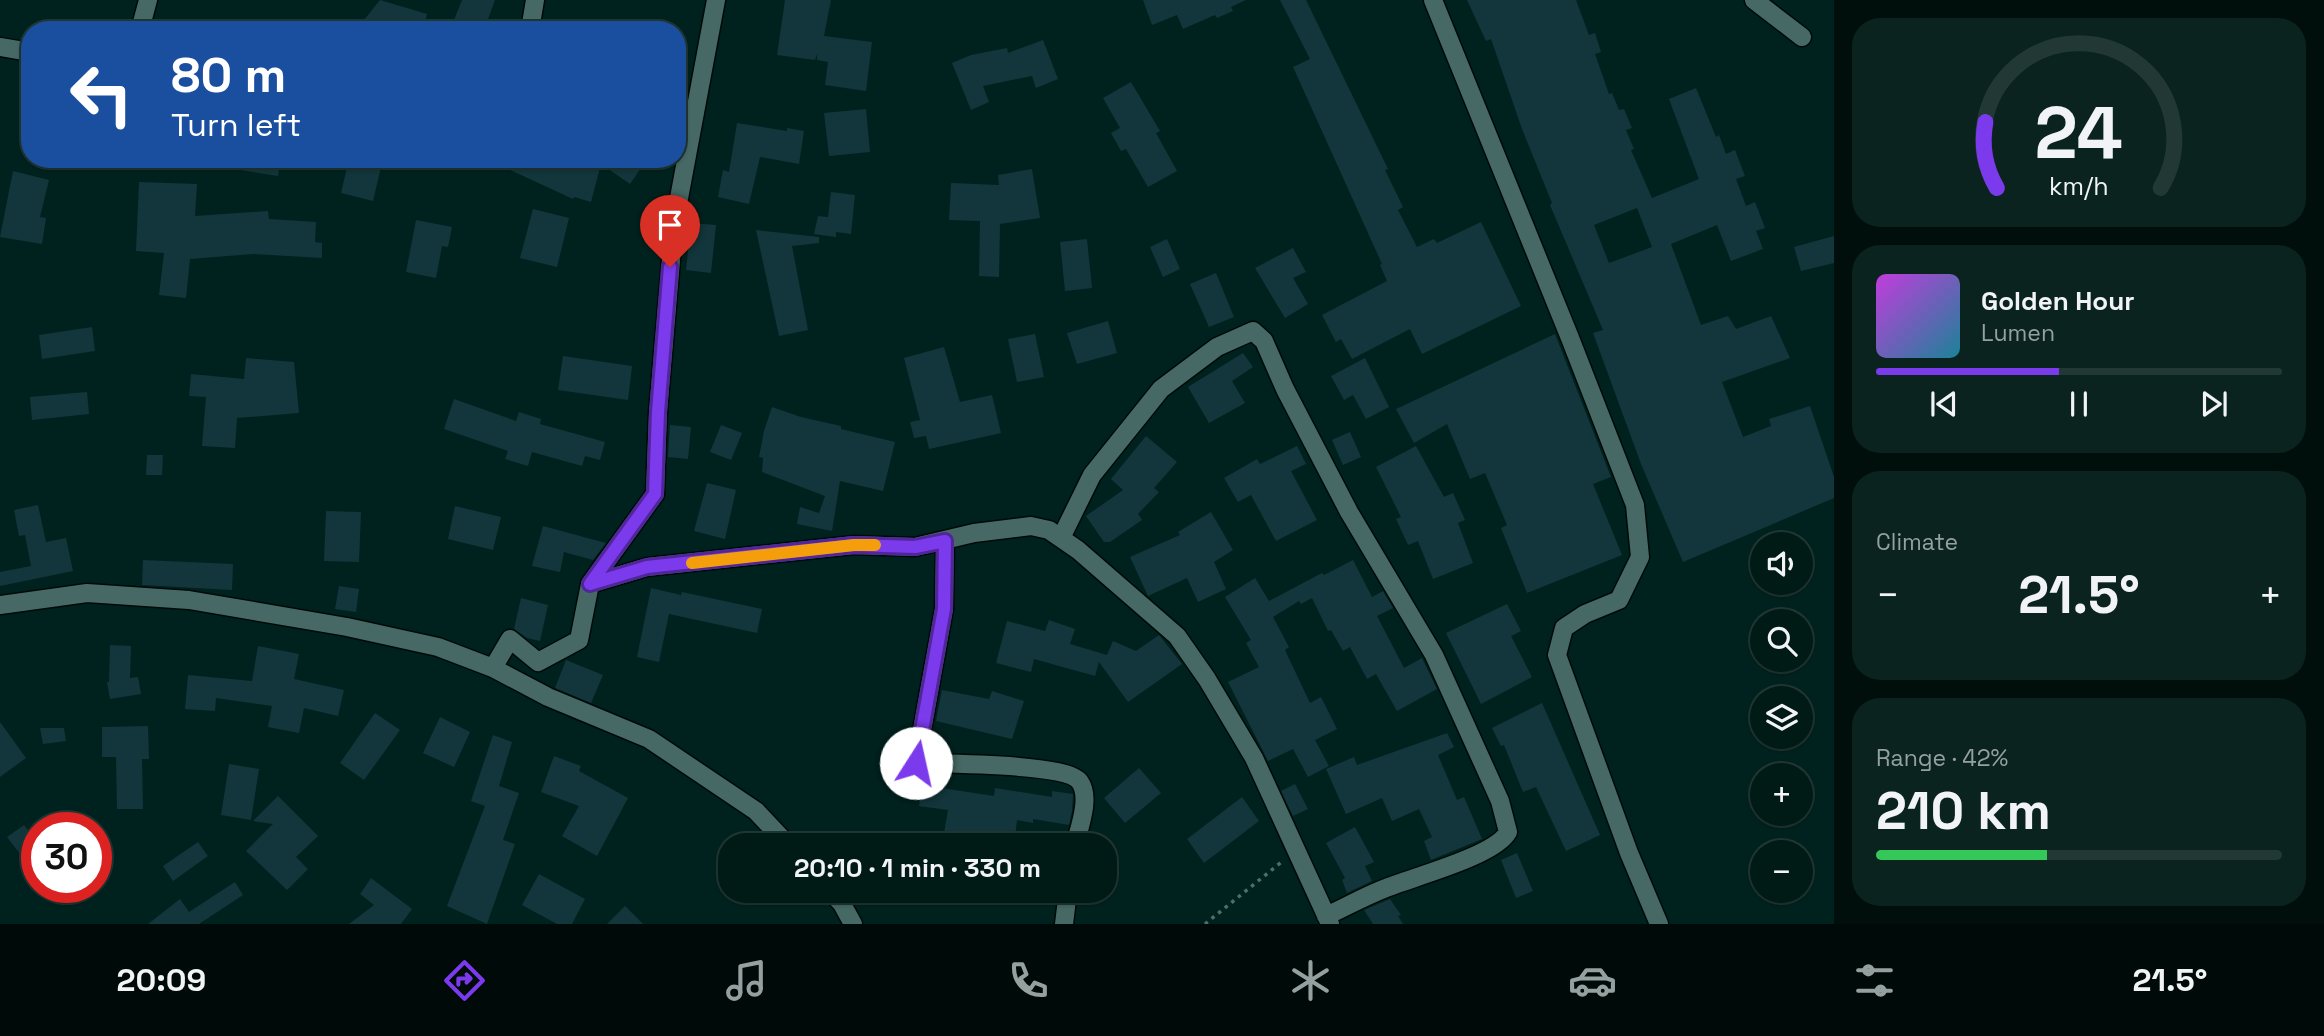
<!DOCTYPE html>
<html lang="en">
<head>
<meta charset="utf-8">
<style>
	:root { --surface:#001a16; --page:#0a231f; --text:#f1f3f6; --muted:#95a1a1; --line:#223835; --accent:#7c3aed }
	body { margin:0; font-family:"Space Grotesk",sans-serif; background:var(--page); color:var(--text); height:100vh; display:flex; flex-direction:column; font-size:26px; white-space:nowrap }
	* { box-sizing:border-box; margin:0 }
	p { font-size:23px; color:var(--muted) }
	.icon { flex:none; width:38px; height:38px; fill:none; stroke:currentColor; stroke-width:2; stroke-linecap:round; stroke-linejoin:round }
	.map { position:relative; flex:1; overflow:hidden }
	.panel { display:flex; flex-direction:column; gap:18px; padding:18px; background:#000e0c; width:490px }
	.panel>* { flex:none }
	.guide { position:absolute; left:21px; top:21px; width:665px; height:147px; border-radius:28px; box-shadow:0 2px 5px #0004,0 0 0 2px var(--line); background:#1a4fa0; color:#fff; overflow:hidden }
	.fabs { position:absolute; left:1750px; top:532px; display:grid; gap:14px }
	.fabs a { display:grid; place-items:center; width:63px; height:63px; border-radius:50%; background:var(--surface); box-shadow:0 2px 5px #0004,0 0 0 2px var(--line); font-size:35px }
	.speed { position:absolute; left:21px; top:812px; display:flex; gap:14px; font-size:35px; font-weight:700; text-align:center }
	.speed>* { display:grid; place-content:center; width:91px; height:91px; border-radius:50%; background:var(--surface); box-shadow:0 2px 5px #0004,0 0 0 2px var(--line); line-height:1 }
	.speed .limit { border:10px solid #d22; background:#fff; color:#111 }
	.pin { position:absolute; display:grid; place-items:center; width:60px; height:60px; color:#fff; margin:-72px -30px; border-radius:50% 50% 50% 0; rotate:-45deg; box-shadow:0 0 7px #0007 }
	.pin .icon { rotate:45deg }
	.me { position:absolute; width:77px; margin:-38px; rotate:10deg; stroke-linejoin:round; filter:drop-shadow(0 0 5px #0008) }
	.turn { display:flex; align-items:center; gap:24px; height:147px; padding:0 35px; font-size:32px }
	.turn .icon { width:91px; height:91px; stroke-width:2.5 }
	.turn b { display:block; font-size:49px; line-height:60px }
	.big { font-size:52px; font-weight:800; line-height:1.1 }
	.panel .widget { flex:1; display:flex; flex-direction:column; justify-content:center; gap:10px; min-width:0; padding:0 24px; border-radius:28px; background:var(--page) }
	.panel .dial { align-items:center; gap:0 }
	.dial svg { height:182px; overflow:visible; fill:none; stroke:var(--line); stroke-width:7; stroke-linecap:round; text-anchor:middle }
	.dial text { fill:var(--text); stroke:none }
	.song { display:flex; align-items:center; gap:21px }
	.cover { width:84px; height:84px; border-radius:10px; background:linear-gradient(135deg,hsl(290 70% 55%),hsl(190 70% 35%)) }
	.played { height:7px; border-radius:4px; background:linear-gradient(90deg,var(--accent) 45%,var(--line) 45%) }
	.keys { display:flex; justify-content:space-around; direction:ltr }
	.heat { display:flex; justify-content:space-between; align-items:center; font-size:38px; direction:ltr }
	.charge { height:10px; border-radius:5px; background:linear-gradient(90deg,#34c759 42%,var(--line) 0) }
	.trip { position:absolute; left:718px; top:833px; width:399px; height:70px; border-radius:28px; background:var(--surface); box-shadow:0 2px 5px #0004,0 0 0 2px var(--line); font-weight:800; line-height:70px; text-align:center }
	.dock { display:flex; height:112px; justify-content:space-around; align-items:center; background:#000a09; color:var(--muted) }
	.dock .icon { width:49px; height:49px }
	.dock .current { color:var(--accent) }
	.dock b { font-size:32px; color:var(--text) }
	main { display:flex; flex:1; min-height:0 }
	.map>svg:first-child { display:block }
	.building { fill:#12363b; fill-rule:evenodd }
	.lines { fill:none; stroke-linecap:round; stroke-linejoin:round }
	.street-casing { stroke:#000a08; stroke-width:21 }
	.path { stroke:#516d6a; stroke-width:3.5; stroke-dasharray:3.5 5; stroke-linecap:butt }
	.street { stroke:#466965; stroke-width:18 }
	.route-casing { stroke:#51269a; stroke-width:18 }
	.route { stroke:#7c3aed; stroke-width:12 }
	.slow { stroke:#f59e0b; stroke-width:12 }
</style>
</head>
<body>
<main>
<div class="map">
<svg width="1834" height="924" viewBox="0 0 1834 924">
	<rect width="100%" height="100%" fill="#00221e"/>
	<path class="building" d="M 380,0 L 427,14 L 423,30 L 356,30 Z
		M 462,0 L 495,0 L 484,30 L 450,30 Z
		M 785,0 L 831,0 L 824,36 L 872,42 L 866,91 L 825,85 L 828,62 L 817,60 L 817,54 L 815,60 L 777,55 Z
		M 1143,0 L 1246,0 L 1231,7 L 1233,11 L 1217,18 L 1215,15 L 1183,29 L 1177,15 L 1152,25 Z
		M 1280,0 L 1306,0 L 1388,169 L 1385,170 L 1403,207 L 1398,210 L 1417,247 L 1434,239 L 1437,243 L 1481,222 L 1521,306 L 1422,354 L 1410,329 L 1352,359 L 1341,339 L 1336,342 L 1322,315 L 1387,281 L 1380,265 L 1382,264 L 1293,67 L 1310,59 Z
		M 1467,0 L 1576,0 L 1589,35 L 1595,33 L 1601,52 L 1595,54 L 1609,94 L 1612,93 L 1619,110 L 1624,109 L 1632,128 L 1626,130 L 1634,149 L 1631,150 L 1652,198 L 1699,179 L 1669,99 L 1696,88 L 1716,137 L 1719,135 L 1726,154 L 1735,150 L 1745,176 L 1736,179 L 1746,206 L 1755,202 L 1765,228 L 1756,231 L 1763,249 L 1731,261 L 1717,225 L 1671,244 L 1701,325 L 1728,316 L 1736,329 L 1771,316 L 1790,358 L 1722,382 L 1743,437 L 1771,426 L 1769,419 L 1810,406 L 1834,477 L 1834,498 L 1683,562 L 1641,464 L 1593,333 L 1603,330 L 1550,205 L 1552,203 L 1522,129 L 1491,39 L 1486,41 ZM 1637,208 L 1652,247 L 1609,263 L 1594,225 Z
		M 1043,40 L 1058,79 L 1036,88 L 1032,76 L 983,86 L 989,102 L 971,110 L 952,63 L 971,55 L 1007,48 L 1008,53 Z
		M 1131,82 L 1160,131 L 1156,133 L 1177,171 L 1148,187 L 1126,149 L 1121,151 L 1111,133 L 1120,128 L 1103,98 Z
		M 866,109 L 870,152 L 829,156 L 824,113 Z
		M 737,123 L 787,131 L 787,128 L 804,131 L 799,164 L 760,157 L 749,204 L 718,197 L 723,170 L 729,172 Z
		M 228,159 L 281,159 L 278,176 L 227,168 Z
		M 349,159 L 382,163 L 373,201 L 341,193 Z
		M 486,159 L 635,159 L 643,165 L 630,184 L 601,164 L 591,202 L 574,197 L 573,199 Z
		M 1032,169 L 1040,218 L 1000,224 L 999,277 L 979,276 L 980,221 L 949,220 L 951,183 L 999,185 L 998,175 Z
		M 13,171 L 49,180 L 40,217 L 46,218 L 42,244 L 0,237 Z
		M 139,182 L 197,184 L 195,216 L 268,211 L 269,219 L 316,222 L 315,242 L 322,243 L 322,258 L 253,254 L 190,259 L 186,298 L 159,295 L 164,253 L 136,251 Z
		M 831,192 L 855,195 L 851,234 L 836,232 L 836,237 L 814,234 L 818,216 L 828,217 Z
		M 533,209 L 569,218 L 557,267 L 520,258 Z
		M 416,220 L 452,227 L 448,247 L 442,246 L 436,278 L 406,272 Z
		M 691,223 L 716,225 L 711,273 L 686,270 Z
		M 756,230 L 819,237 L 819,243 L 792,246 L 808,330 L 779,336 Z
		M 1834,236 L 1834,263 L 1801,271 L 1794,247 Z
		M 1087,239 L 1092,288 L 1065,291 L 1060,242 Z
		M 1167,239 L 1180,269 L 1163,277 L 1150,247 Z
		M 1293,248 L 1306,272 L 1293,278 L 1308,304 L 1285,318 L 1255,268 Z
		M 1216,273 L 1234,317 L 1209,327 L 1190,284 Z
		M 1108,321 L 1117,353 L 1077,364 L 1067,333 Z
		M 92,327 L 95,351 L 42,359 L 39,335 Z
		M 1035,334 L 1044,377 L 1017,382 L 1008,339 Z
		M 1555,334 L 1611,477 L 1593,484 L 1622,555 L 1527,593 L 1501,528 L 1507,525 L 1485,473 L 1470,479 L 1447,424 L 1414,443 L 1396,409 Z
		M 944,347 L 960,402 L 992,395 L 1001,433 L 929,449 L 926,436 L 914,438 L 910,422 L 920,420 L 904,358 Z
		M 1243,353 L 1253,367 L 1232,381 L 1245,403 L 1209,423 L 1188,387 Z
		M 563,356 L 632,366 L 628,400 L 558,390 Z
		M 246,358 L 294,362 L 299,413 L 237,418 L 235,448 L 202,446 L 206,397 L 189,396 L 191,374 L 244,379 Z
		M 1365,358 L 1389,407 L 1366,419 L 1353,395 L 1344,400 L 1331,376 Z
		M 87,392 L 89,414 L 32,420 L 30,397 Z
		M 454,399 L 516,421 L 519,412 L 541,419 L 540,424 L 605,442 L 600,460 L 585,456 L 582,466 L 532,452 L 528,466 L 505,459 L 508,451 L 444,429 Z
		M 772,407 L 801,417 L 841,426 L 841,429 L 895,442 L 883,491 L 840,481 L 832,531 L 797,524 L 800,507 L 819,513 L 825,496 L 762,472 L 763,458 L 759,457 L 764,431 Z
		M 670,425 L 691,427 L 688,459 L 668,457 Z
		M 721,425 L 742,433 L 731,460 L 710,452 Z
		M 1350,432 L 1361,457 L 1343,465 L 1332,440 Z
		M 1146,436 L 1177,462 L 1154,488 L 1159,492 L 1138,514 L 1142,520 L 1110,542 L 1104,542 L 1086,516 L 1123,490 L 1111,479 Z
		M 1297,446 L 1306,464 L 1291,471 L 1317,520 L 1276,541 L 1251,495 L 1238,502 L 1224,478 L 1257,459 L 1260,464 Z
		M 1416,446 L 1444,497 L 1453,493 L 1465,520 L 1458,523 L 1473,563 L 1433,579 L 1418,541 L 1408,545 L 1396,519 L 1401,517 L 1376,467 Z
		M 147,455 L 163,455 L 162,475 L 146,475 Z
		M 707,483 L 736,490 L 725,539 L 694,531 Z
		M 38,505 L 46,542 L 66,538 L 73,571 L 0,586 L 0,572 L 31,566 L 25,535 L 19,536 L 14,510 Z
		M 455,506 L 501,517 L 493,550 L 448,539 Z
		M 326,511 L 361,512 L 359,562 L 324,561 Z
		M 1211,512 L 1233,550 L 1214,562 L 1226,589 L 1198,602 L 1187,578 L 1148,596 L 1130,557 L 1180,535 L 1178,532 Z
		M 543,526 L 606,543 L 593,560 L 564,552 L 560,572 L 532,566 Z
		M 143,560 L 233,564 L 232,590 L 142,585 Z
		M 1353,560 L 1372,597 L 1383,591 L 1393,608 L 1377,616 L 1404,668 L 1422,658 L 1437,689 L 1397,711 L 1376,674 L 1367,679 L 1350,647 L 1343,651 L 1331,630 L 1328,631 L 1312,598 L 1301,604 L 1299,601 L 1273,617 L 1289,647 L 1285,650 L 1310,703 L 1321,697 L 1337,729 L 1315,740 L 1329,766 L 1308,777 L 1293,749 L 1268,761 L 1228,682 L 1259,667 L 1246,643 L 1251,640 L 1225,597 L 1255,578 L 1269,601 L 1322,573 L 1324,575 Z
		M 339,586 L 359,589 L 356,612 L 335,609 Z
		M 651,588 L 681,595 L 682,592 L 762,609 L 757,633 L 669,614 L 659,662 L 637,657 Z
		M 521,598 L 548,605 L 540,641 L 527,638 L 514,629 Z
		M 1507,604 L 1521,631 L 1511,636 L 1532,677 L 1481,704 L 1446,633 Z
		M 1049,620 L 1075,629 L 1070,644 L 1107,655 L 1113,641 L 1136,651 L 1159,635 L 1182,664 L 1128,702 L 1099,662 L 1095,676 L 1034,659 L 1031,672 L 996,663 L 1007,621 L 1045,631 Z
		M 110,645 L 131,646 L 130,678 L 138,677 L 141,694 L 110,699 L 107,682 L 109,682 Z
		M 258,646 L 299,654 L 294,679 L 344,690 L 338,716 L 304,708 L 299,733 L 268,727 L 272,706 L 216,698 L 215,711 L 185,709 L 188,675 L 252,681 Z
		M 566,660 L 603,675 L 591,703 L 555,688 Z
		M 942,690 L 989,699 L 992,691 L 1024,701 L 1012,739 L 936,721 Z
		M 1542,703 L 1600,835 L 1566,851 L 1536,787 L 1523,792 L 1504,745 L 1501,746 L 1492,728 Z
		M 375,713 L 400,730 L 364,780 L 340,763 Z
		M 440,717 L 470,732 L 454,767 L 423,753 Z
		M 0,722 L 26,758 L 0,777 Z
		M 148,726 L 149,759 L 142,759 L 143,809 L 117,809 L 116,757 L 102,757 L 102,727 Z
		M 40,728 L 64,728 L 66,741 L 43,744 Z
		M 1447,733 L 1454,747 L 1438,755 L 1457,800 L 1464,797 L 1482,839 L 1431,860 L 1424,841 L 1432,837 L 1419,809 L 1392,821 L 1382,798 L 1346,814 L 1326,769 L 1354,757 L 1357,765 Z
		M 493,735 L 512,742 L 499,786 L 519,793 L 503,840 L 515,844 L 487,924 L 447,906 L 485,806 L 471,801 Z
		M 554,756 L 581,766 L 579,771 L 628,798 L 597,856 L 562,836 L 579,806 L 541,792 Z
		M 229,764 L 259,769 L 251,820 L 221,815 Z
		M 1139,768 L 1161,793 L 1125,823 L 1104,798 Z
		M 1295,784 L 1308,809 L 1293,816 L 1281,791 Z
		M 922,785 L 994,796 L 995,788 L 1052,797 L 1052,791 L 1073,794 L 1072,811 L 1069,825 L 1033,819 L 1033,823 L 1017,820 L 1014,845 L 942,845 L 948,810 L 919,806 Z
		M 278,796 L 318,836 L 296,857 L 308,869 L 287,890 L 246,851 L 273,824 L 253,821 Z
		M 1242,797 L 1259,821 L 1204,863 L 1187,839 Z
		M 24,825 L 37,842 L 37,876 L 7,837 Z
		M 1355,827 L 1374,862 L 1365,866 L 1372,881 L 1347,893 L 1342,880 L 1345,878 L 1326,843 Z
		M 198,842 L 208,856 L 173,881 L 163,866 Z
		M 1517,853 L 1533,891 L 1516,898 L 1501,860 Z
		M 539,874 L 585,899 L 572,924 L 557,924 L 522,905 Z
		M 371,878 L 412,909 L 401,924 L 349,924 L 374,905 L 360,894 Z
		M 235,882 L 243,895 L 199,924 L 148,924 L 180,899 L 189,912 Z
		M 1390,899 L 1401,915 L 1398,916 L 1403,924 L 1373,924 L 1364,910 Z
		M 625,906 L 643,924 L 607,924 Z"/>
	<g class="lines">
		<defs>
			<path id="street" d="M 1433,0 L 1570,338 L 1635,505 L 1640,557 L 1619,600 L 1585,614 L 1564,628 L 1557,655 L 1629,853 L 1659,924
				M 1754,0 L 1802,37
				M 140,30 L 148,0
				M 530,30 L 535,0
				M 0,47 L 30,52
				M 1061,538 L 1092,475 L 1161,389 L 1217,347 L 1253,331 L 1264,341 L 1285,389 L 1349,512 L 1434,655 L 1500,801 L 1508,832 C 1495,856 1413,877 1386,888 C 1365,896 1346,907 1326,916
				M 945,541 L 944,609 L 916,763 C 944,764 1067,763 1080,782 C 1091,798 1079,828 1075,845
				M 590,584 L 647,567 L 854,545 L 915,547 L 974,533 L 1031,526 L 1049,530 L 1078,550 L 1177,636 L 1207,679 L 1254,758 L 1330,924
				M 0,605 L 87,593 L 189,600 L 347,627 L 438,647 L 493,668 L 548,697 L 649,739 L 756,811 L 788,845
				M 493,668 L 510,639 L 538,662 L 579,640 L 590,584 L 655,494 L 658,412 L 674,225 L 716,0
				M 830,891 L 842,904 L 853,924
				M 1064,924 L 1068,891"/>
		</defs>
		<use href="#street" class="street-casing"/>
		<path class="path" d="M 1205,924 L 1284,860"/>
		<use href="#street" class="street"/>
	</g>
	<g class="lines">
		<defs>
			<path id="route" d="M 670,267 L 658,412 L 655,494 L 590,584 L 647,567 L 854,545 L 915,547 L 945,541 L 944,609 L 916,763"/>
		</defs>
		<use href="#route" class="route-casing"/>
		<use href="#route" class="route"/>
		<path class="slow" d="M 692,563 L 854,545 L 875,545"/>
	</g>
</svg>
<div class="fabs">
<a><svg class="icon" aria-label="sound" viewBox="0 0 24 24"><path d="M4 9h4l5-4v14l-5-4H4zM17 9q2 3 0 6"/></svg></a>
<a><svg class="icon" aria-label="search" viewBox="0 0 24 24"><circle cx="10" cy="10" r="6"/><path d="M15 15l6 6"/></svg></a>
<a><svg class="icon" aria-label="layers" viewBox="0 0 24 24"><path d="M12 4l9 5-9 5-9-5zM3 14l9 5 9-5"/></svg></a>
<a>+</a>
<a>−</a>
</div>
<div class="speed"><div class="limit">30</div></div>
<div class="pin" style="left:670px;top:267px;background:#d93025"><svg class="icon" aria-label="arrive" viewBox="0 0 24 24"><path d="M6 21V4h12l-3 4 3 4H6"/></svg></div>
<svg class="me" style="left:916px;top:763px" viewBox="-20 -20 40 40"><circle r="19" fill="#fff"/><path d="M0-13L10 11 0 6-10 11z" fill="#7c3aed"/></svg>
<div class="trip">20:10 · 1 min · 330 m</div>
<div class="guide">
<div class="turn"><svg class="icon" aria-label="left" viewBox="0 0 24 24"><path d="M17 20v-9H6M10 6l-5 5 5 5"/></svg><div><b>80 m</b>Turn left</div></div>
</div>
</div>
<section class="panel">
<div class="widget dial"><svg viewBox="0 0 100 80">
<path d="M14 69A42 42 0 1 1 86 69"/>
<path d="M14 69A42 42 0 0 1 9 40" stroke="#7c3aed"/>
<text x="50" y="56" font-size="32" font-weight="700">24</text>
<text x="50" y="72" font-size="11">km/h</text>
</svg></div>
<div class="widget">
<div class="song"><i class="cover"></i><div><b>Golden Hour</b><p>Lumen</p></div></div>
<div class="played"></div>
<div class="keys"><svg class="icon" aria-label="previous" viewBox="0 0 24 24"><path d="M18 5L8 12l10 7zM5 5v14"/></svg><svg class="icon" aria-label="pause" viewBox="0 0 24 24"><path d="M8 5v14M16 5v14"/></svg><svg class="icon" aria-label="next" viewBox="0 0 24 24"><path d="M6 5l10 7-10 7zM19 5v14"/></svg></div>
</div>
<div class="widget"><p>Climate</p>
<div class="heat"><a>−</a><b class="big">21.5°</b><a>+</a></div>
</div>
<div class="widget"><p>Range · 42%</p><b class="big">210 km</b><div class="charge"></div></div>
</section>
</main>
<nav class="dock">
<b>20:09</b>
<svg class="icon current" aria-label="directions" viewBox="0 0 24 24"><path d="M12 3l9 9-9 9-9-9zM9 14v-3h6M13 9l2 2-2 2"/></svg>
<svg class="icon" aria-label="music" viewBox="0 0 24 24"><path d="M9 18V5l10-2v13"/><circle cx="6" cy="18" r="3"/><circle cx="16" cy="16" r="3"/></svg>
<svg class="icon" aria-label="phone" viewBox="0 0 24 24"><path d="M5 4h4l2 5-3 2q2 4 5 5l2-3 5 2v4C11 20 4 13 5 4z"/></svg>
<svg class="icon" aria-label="climate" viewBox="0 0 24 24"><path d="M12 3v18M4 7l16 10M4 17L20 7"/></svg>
<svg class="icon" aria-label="car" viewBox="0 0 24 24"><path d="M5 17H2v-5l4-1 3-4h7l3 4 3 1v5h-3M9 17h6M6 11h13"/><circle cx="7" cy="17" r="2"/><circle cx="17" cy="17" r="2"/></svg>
<svg class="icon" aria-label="filters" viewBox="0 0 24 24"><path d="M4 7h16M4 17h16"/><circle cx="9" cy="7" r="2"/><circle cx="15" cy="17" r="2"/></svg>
<b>21.5°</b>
</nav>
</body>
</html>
